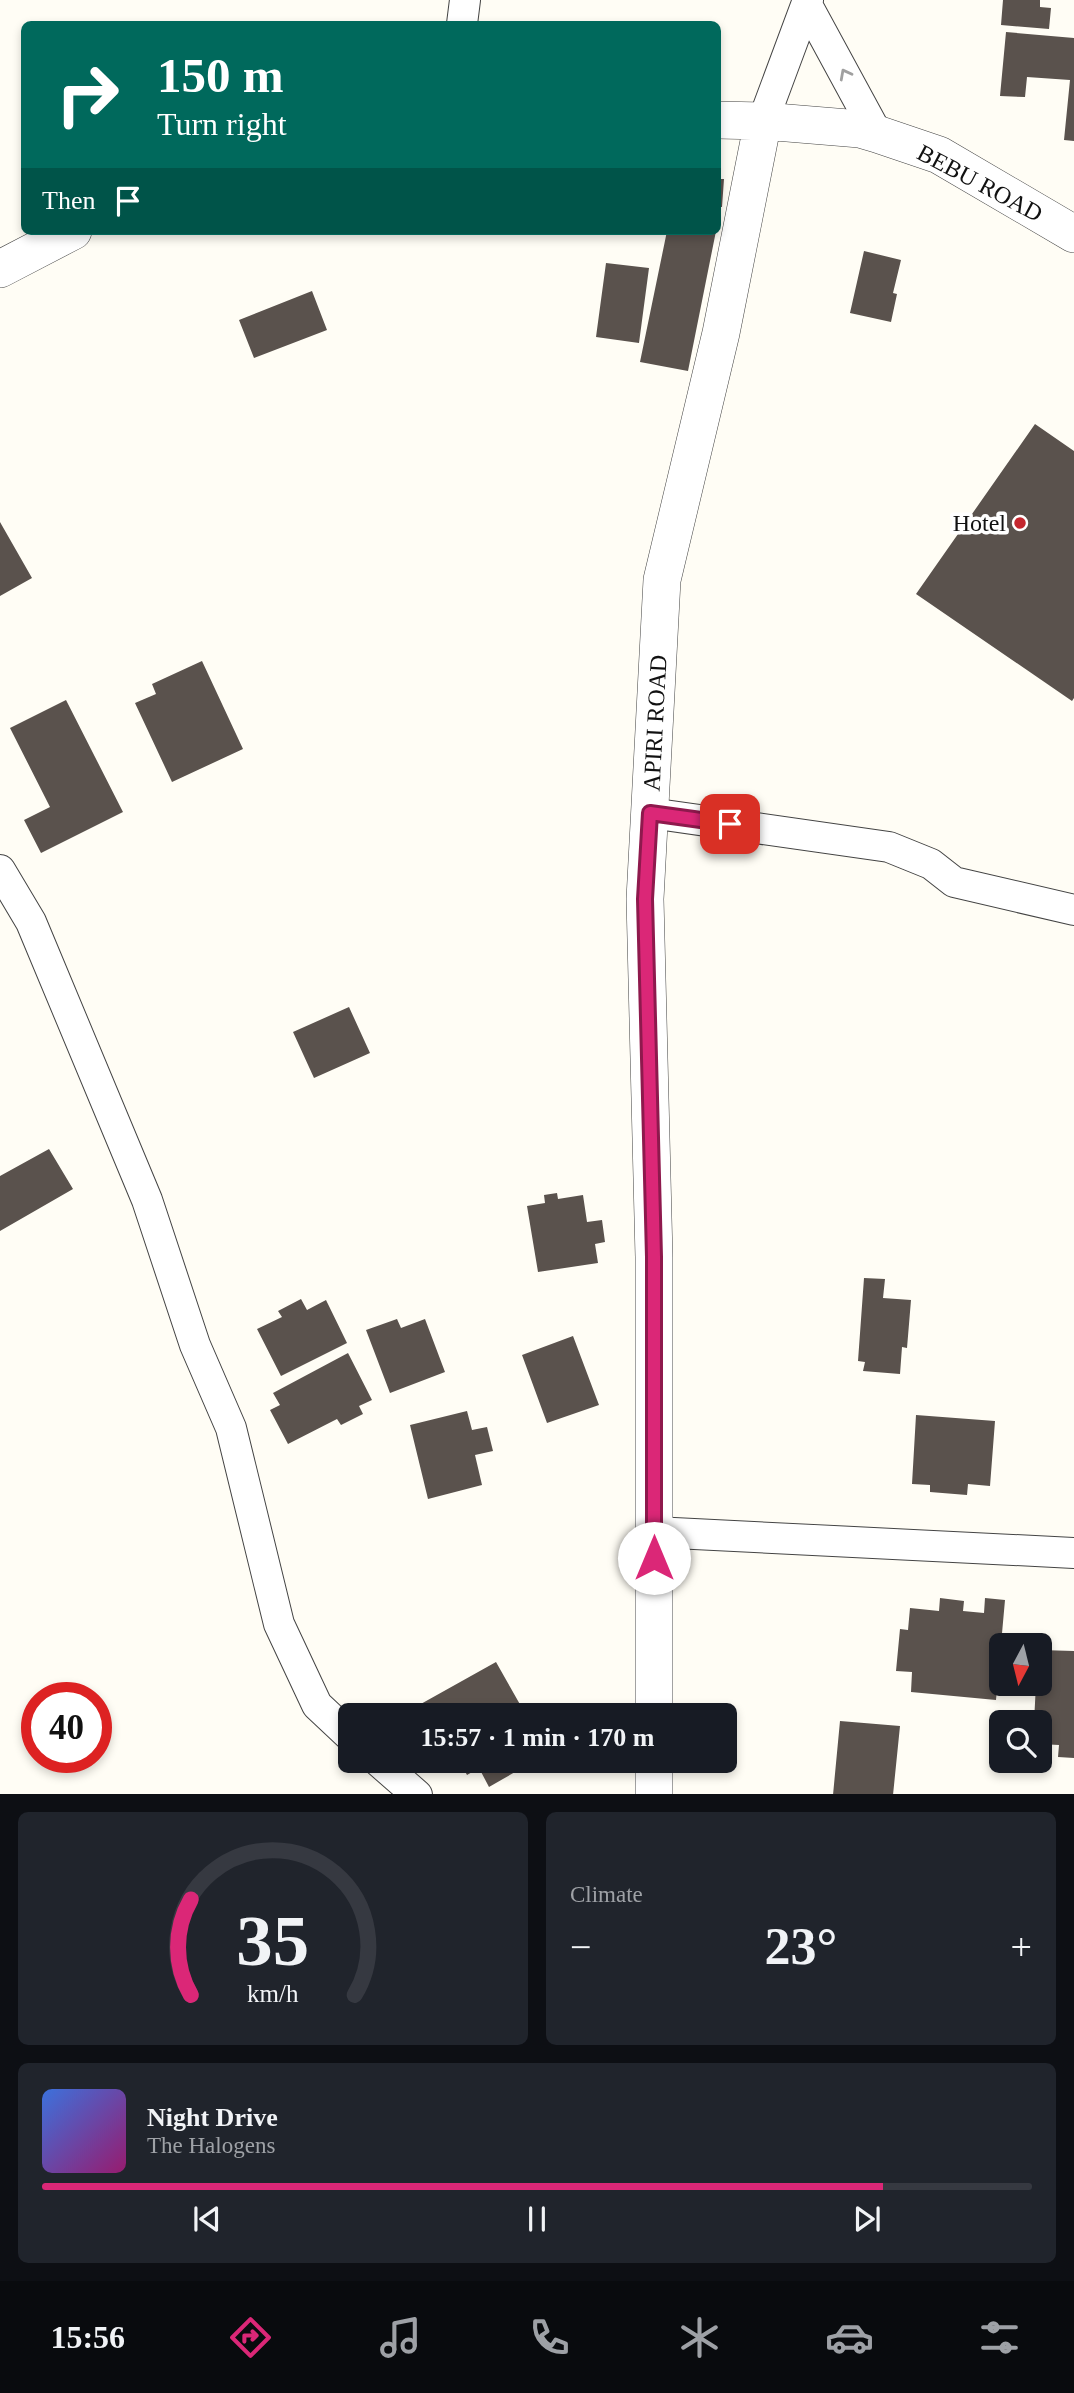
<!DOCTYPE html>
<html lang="en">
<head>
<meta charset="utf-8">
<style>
	:root { --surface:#171b24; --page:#20242c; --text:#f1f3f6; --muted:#9ea1a6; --line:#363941; --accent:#db2777 }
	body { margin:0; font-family:Georgia,serif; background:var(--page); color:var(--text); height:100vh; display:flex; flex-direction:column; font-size:26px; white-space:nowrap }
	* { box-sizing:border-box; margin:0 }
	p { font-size:23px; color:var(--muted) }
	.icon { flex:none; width:38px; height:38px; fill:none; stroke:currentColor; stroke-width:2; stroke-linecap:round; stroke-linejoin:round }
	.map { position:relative; height:1794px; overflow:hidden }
	.drawer { display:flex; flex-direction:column; gap:18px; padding:18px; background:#0d0f14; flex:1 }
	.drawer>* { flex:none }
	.hud { position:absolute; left:21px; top:21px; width:700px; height:214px; border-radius:10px; box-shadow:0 4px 10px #0003; background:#00695c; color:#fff; overflow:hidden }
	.needle { width:46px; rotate:187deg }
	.buttons { position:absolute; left:989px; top:1633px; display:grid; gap:14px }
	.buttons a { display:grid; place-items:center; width:63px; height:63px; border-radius:10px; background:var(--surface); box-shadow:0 4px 10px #0003; font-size:35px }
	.speed { position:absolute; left:21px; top:1682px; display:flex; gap:14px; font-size:35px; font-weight:700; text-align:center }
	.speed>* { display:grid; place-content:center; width:91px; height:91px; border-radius:50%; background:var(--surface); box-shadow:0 4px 10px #0003; line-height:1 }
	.speed .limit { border:10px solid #d22; background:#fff; color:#111 }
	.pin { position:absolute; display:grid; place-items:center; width:60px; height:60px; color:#fff; margin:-30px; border-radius:14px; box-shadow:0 4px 10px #0006 }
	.me { position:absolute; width:77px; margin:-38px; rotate:0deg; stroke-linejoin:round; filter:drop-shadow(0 0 5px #0008) }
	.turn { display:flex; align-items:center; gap:24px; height:147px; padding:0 21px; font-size:32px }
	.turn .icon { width:91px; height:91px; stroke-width:2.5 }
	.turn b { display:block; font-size:49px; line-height:60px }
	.then { display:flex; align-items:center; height:66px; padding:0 21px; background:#0003; gap:14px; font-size:26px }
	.big { font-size:52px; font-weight:700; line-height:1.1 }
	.drawer .tile { flex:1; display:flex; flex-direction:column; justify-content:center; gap:10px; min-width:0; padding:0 24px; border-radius:10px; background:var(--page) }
	.drawer .dial { align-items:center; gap:0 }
	.dial svg { height:182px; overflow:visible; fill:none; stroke:var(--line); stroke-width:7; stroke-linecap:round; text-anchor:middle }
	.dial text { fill:var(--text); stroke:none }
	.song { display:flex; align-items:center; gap:21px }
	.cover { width:84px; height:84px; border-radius:10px; background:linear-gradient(135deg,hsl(220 70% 55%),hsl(320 70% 35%)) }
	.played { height:7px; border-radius:4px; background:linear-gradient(90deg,var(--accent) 85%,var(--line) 85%) }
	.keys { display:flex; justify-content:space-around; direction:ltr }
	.heat { display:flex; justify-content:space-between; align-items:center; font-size:38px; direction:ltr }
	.drawer .tiles { flex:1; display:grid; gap:18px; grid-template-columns:1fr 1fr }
	.tile:last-child { grid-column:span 2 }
	.trip { position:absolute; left:338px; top:1703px; width:399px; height:70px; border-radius:10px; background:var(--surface); box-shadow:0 4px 10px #0003; font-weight:700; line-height:70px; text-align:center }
	.dock { display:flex; height:112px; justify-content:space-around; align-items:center; background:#090b0e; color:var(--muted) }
	.dock .icon { width:49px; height:49px }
	.dock .current { color:var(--accent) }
	.dock b { font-size:32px; color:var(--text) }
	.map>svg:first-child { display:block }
	.building { fill:#5a524d }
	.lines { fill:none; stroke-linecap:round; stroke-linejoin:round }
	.minor-casing { stroke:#444; stroke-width:32 }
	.tertiary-casing { stroke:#444; stroke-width:38 }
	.minor { stroke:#fff; stroke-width:30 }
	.tertiary { stroke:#fff; stroke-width:37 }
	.oneway { stroke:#a0a0a0 }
	.route-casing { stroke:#8e194d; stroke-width:18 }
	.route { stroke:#db2777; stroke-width:12 }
	.poi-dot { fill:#c4262e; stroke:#fff; stroke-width:2.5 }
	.labels { text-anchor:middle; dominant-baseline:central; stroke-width:7; stroke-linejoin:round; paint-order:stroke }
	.street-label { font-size:24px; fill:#111; stroke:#fff }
	.poi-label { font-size:24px; fill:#111; stroke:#fff; text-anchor:end }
</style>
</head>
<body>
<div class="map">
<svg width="1074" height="1795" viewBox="0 0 1074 1795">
	<rect width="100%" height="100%" fill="#fffdf5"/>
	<path class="building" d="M 1003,0 L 1040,0 L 1040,7 L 1051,8 L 1049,29 L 1001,25 Z
		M 1006,32 L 1074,38 L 1074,141 L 1064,140 L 1070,80 L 1027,77 L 1025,97 L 1000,96 Z
		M 718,179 L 724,179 L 722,207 L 718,207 Z
		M 667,231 L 716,231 L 688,371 L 640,362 Z
		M 864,251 L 901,260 L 893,293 L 897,294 L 891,322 L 850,313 Z
		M 606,263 L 649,268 L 639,343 L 596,337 Z
		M 312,291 L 327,330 L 254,358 L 239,320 Z
		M 1035,424 L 1074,451 L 1074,698 L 1072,701 L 916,594 Z
		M 0,522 L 32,578 L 0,596 Z
		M 202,661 L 243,749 L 172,782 L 135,703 L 156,694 L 152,684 Z
		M 66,700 L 123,812 L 41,853 L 24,820 L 50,807 L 10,728 Z
		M 349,1007 L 370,1053 L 314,1078 L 293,1032 Z
		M 49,1149 L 73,1189 L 0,1231 L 0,1176 Z
		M 557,1193 L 558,1199 L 583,1195 L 587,1222 L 602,1220 L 605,1242 L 595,1244 L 598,1263 L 538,1272 L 527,1206 L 545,1203 L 544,1195 Z
		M 864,1278 L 885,1279 L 883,1298 L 911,1300 L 907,1348 L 902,1347 L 900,1374 L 863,1371 L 865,1362 L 858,1361 Z
		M 301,1299 L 307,1310 L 326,1300 L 347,1343 L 281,1376 L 257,1329 L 282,1317 L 278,1311 Z
		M 397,1319 L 401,1328 L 425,1319 L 445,1372 L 390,1393 L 366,1330 Z
		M 573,1336 L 599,1405 L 547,1423 L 522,1355 Z
		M 348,1353 L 372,1400 L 359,1406 L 363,1414 L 341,1425 L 337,1419 L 288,1444 L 270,1410 L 280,1405 L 273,1393 Z
		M 467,1411 L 472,1430 L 487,1427 L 493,1451 L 475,1455 L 482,1485 L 428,1499 L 410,1425 Z
		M 916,1415 L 995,1421 L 990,1486 L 968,1484 L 967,1495 L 930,1492 L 930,1485 L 912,1484 Z
		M 940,1598 L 964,1601 L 963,1611 L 984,1613 L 985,1598 L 1005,1600 L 996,1700 L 911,1692 L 912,1672 L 896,1671 L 900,1629 L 908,1630 L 910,1608 L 939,1611 Z
		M 1040,1650 L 1074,1651 L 1074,1758 L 1058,1757 L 1059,1745 L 1040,1744 L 1040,1722 L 1034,1722 L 1036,1684 L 1040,1684 Z
		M 496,1662 L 526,1715 L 424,1715 L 419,1705 Z
		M 840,1721 L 900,1726 L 893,1795 L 833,1795 Z
		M 459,1760 L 536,1760 L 489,1787 L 479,1768 L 467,1775 Z"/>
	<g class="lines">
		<defs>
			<path id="minor" d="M 807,5 L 877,134
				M 462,24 L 465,0
				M 763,121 L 808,0
				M 650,813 L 889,847 L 931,864 L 954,882 L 1074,910
				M 0,870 L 31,922 L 147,1200 L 195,1345 L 231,1428 L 279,1624 L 317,1705 L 350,1736
				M 654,1532 L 1074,1553
				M 377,1760 L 417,1795"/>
			<path id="tertiary" d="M 718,120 L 763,121 L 860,129 L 877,134 L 939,155 L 1074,234
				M 0,269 L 73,231
				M 654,1715 L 654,1257 L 645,899 L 662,580 L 721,333 L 763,121
				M 654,1795 L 654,1760"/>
		</defs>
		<use href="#minor" class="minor-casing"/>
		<use href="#tertiary" class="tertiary-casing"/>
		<use href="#minor" class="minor"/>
		<use href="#tertiary" class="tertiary"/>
	</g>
	<defs><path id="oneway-chevron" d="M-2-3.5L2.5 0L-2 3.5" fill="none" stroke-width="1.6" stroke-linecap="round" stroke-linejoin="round" transform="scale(1.75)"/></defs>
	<use class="oneway" href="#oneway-chevron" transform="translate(845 74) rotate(-118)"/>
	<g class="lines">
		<defs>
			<path id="route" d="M 654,1558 L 654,1257 L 645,899 L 650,813 L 730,824"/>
		</defs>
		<use href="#route" class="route-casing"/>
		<use href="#route" class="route"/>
	</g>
	<circle class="poi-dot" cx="1020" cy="523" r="7"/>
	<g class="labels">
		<g class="street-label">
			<text transform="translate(980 183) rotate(28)">BEBU ROAD</text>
			<text transform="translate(655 723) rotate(-87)">APIRI ROAD</text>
		</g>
		<g class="poi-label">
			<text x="1006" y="523">Hotel</text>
		</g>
	</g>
</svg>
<div class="buttons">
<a><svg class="needle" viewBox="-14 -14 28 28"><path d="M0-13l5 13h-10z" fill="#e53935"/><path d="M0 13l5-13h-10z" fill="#9ea1a6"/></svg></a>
<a><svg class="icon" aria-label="search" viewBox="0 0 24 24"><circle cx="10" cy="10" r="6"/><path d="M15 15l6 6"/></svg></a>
</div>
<div class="speed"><div class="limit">40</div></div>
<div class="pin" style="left:730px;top:824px;background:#d93025"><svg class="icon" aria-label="arrive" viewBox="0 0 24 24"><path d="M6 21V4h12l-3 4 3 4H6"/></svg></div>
<svg class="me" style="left:654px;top:1558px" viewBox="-20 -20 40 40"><circle r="19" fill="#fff"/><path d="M0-13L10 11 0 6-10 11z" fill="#db2777"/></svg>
<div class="trip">15:57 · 1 min · 170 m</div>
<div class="hud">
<div class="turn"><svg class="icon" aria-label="right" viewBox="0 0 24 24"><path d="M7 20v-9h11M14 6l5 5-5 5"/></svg><div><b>150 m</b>Turn right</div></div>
<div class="then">Then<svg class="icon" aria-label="arrive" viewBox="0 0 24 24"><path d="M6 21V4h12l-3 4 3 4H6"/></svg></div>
</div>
</div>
<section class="drawer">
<div class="tiles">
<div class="tile dial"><svg viewBox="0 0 100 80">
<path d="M14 69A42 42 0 1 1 86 69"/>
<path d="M14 69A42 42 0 0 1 14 27" stroke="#db2777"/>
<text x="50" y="56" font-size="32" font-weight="700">35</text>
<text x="50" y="72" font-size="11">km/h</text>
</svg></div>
<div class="tile"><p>Climate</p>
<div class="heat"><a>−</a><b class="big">23°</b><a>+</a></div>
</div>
<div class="tile">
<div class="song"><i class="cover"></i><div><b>Night Drive</b><p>The Halogens</p></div></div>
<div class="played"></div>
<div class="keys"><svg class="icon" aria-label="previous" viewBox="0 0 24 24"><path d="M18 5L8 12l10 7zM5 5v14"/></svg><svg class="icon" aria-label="pause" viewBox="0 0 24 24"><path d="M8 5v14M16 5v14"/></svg><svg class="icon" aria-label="next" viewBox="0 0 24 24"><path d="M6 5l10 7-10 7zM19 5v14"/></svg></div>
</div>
</div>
</section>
<nav class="dock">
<b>15:56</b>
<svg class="icon current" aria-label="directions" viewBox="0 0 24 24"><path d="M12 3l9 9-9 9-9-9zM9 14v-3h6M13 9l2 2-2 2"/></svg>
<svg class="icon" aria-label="music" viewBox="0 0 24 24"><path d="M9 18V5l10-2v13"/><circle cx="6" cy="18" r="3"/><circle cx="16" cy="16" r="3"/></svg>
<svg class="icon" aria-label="phone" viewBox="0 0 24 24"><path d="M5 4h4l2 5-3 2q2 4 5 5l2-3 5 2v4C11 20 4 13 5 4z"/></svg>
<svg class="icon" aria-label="climate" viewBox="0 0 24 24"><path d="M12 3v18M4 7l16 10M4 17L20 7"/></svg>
<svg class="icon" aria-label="car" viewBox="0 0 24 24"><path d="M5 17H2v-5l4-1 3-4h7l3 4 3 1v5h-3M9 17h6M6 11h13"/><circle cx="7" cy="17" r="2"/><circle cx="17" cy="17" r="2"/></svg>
<svg class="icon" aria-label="filters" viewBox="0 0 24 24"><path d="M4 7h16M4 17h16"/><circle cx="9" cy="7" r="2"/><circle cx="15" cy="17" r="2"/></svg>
</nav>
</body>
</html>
